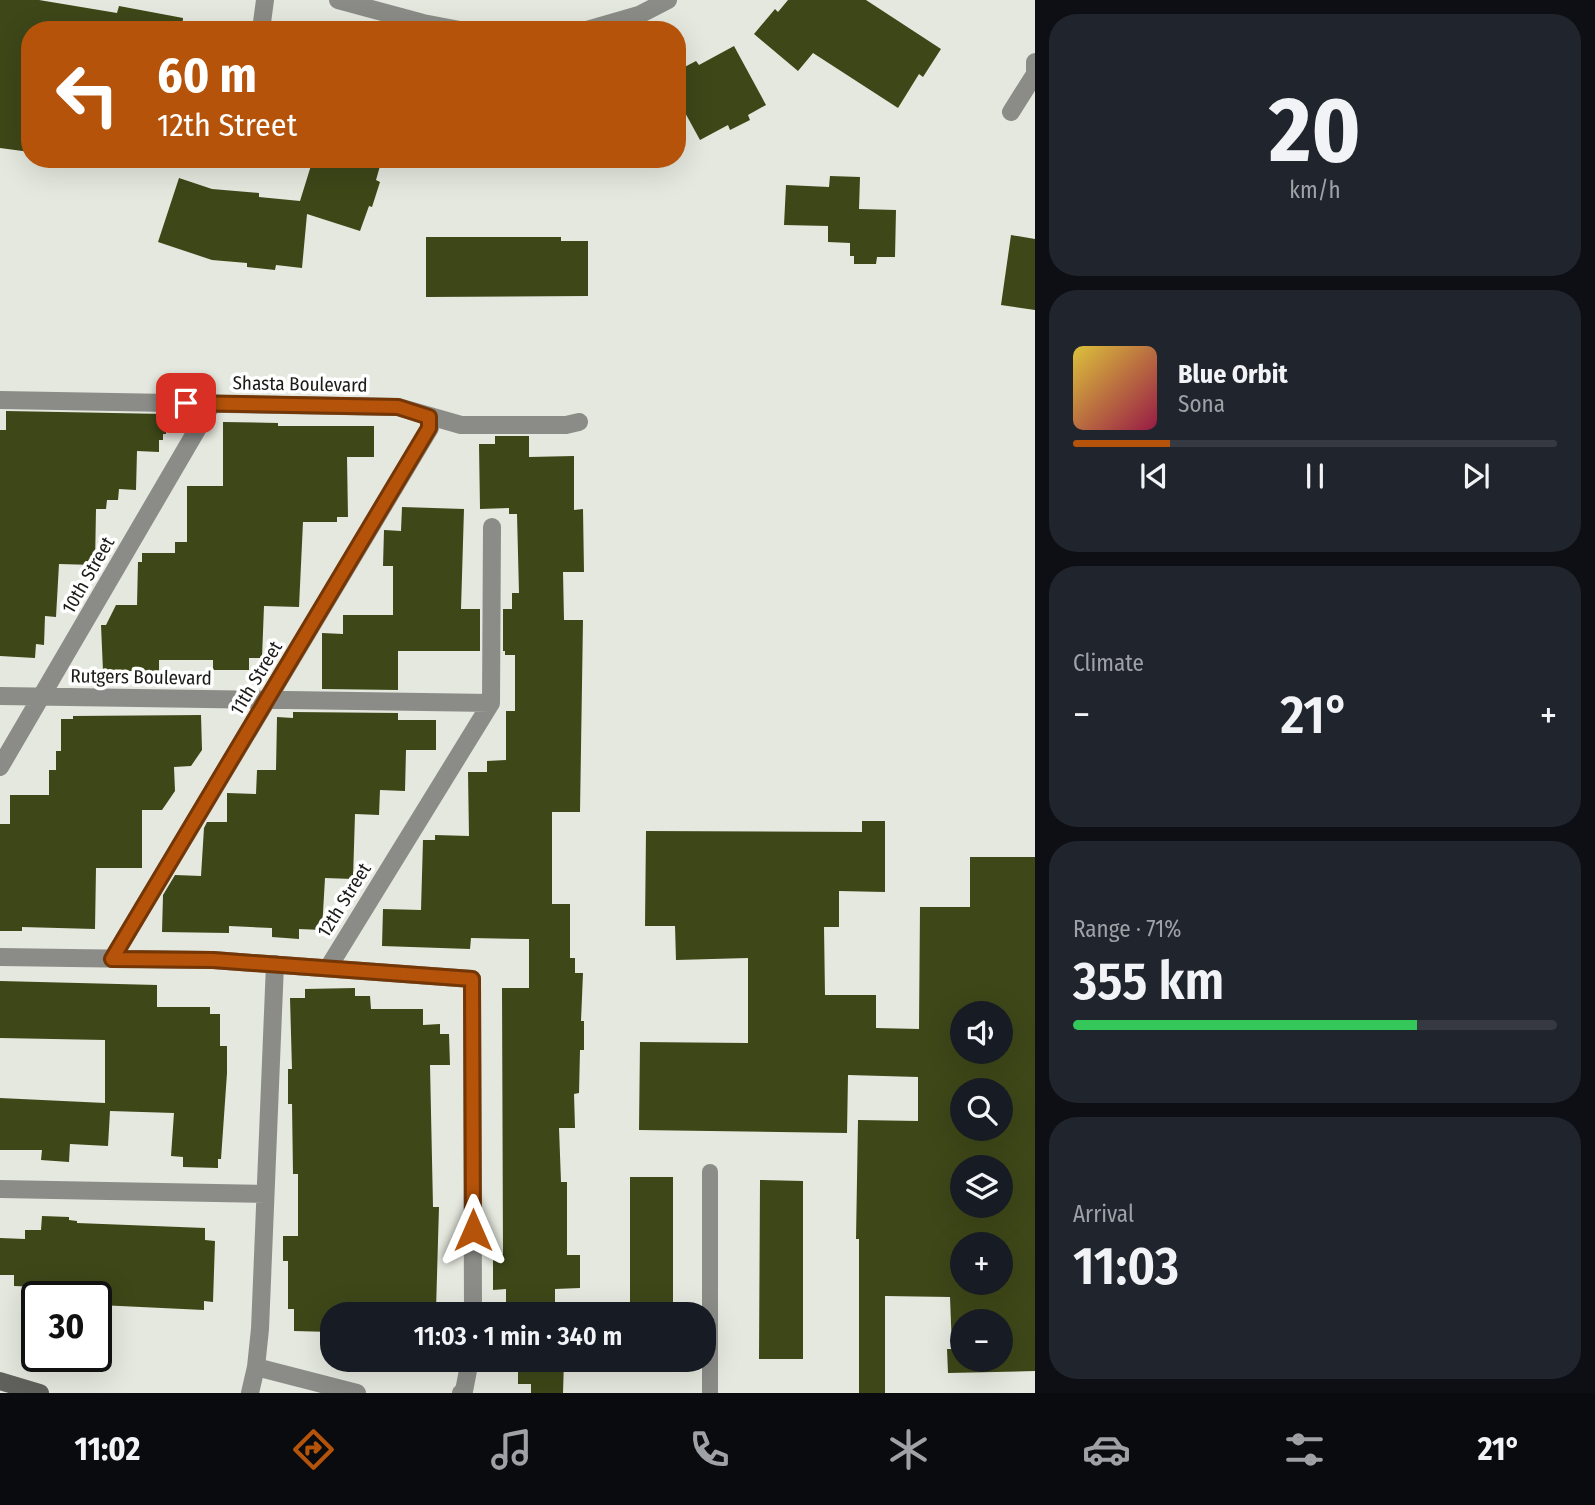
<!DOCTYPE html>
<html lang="en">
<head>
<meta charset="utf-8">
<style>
	:root { --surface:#171b24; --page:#20242c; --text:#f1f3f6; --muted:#9ea1a6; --line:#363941; --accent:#b45309 }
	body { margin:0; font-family:"Fira Sans Condensed",sans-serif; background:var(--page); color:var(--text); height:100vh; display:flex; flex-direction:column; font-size:26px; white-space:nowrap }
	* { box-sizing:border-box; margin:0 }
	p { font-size:23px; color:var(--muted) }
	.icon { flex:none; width:38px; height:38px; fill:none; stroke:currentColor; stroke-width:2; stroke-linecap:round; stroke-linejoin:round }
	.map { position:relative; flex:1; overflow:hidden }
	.sheet { display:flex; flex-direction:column; gap:14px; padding:14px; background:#0d0f14; width:560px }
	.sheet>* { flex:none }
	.top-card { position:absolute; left:21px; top:21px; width:665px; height:147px; border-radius:28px; box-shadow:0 7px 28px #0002; background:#b45309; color:#fff; overflow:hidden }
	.fabs { position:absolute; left:950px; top:1001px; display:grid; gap:14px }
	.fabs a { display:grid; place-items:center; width:63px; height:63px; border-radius:50%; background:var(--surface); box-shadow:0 7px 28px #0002; font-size:35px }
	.speed { position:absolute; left:21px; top:1281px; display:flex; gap:14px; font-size:35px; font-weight:700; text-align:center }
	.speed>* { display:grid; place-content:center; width:91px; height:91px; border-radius:50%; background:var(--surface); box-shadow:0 7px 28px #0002; line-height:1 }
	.speed .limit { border:4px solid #111; border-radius:10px; background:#fff; color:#111 }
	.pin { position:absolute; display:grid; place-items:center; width:60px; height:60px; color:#fff; margin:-30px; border-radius:14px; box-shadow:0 4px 10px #0006 }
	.me { position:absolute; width:77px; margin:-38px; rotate:0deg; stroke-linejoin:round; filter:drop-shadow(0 0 5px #0008) }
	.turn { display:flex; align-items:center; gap:24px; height:147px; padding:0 21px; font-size:32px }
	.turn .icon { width:91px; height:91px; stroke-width:2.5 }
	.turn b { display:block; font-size:49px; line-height:60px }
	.big { font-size:52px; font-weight:600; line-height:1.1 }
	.sheet .tile { flex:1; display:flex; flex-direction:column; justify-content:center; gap:10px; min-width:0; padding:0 24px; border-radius:28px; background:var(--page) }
	.sheet .dial { align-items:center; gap:0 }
	.dial b { font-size:91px; line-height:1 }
	.song { display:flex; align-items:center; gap:21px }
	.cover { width:84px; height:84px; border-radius:10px; background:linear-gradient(135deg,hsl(50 70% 55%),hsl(340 70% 35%)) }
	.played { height:7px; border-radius:4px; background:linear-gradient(90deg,var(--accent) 20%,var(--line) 20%) }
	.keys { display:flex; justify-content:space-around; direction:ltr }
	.heat { display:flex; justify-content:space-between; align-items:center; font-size:38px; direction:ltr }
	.charge { height:10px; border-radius:5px; background:linear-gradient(90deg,#34c759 71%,var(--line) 0) }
	.trip { position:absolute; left:320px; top:1302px; width:396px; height:70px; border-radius:28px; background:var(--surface); box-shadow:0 7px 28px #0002; font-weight:600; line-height:70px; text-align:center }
	.tabs { display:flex; height:112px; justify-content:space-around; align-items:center; background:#090b0e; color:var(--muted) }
	.tabs .icon { width:49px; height:49px }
	.tabs .current { color:var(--accent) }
	.tabs b { font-size:32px; color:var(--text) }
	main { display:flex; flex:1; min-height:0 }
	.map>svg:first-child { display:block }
	.building { fill:#3e4718; fill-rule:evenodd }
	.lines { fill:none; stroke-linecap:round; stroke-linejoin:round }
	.lane { stroke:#8b8c88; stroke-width:16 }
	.street { stroke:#8b8c88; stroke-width:18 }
	.secondary { stroke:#60615c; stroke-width:18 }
	.route-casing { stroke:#753606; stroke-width:18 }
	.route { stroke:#b45309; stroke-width:12 }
	.labels { text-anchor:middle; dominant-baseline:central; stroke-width:7; stroke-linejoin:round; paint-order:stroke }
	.street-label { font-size:19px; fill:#1b1c19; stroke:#fff }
</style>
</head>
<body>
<main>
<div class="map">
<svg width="1035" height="1393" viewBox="0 0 1035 1393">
	<rect width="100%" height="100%" fill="#e5e8de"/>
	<path class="building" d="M 0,0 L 39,0 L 117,13 L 119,6 L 183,18 L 182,30 L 30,30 L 30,152 L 0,148 Z
		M 788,0 L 866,0 L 941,49 L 923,77 L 919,74 L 898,108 L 813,53 L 798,71 L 754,34 L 775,9 L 778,12 Z
		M 734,46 L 766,105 L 748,115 L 750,120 L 730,130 L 728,125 L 700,140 L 677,98 L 677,71 L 696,61 L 699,65 Z
		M 313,159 L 382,159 L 376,180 L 380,182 L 372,207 L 369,206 L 360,231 L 307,214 L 302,268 L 276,265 L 275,270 L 247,267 L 247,263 L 212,260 L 158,242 L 179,178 L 212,189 L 259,193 L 259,197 L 300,201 Z
		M 830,176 L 860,177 L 859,209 L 896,210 L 895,257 L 877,257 L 876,264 L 854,264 L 854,256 L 850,256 L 850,243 L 828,242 L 828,226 L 784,225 L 786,185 L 829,187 Z
		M 1011,235 L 1035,239 L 1035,310 L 1001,305 Z
		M 426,237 L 561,237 L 561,241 L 588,241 L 588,296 L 426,297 Z
		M 6,411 L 166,414 L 166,434 L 163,434 L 163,440 L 159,440 L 159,452 L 137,451 L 136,490 L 119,489 L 118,500 L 107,500 L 106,509 L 96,509 L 95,565 L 59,564 L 56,617 L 45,616 L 44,645 L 36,644 L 35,658 L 0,656 L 0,430 L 6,430 Z
		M 223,422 L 278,423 L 278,426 L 374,426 L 374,457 L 347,457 L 348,517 L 337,517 L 337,522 L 303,522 L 299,607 L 264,606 L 262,658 L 249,658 L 249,670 L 213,670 L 213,660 L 159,660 L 159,671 L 103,671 L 101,625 L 106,625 L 116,605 L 137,605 L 138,562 L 142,562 L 142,553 L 175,553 L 175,542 L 187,542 L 187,486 L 223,486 Z
		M 495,436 L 529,436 L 529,457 L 574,456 L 574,510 L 583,509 L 584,572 L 563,572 L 564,620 L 583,620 L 580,812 L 552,812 L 552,904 L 570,904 L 570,958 L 575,958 L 575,973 L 583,973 L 581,1021 L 584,1021 L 584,1050 L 580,1050 L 579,1093 L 574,1094 L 575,1128 L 559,1128 L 561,1182 L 567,1182 L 567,1255 L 580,1255 L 580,1288 L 555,1289 L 555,1307 L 506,1308 L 506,1289 L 493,1290 L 493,1254 L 503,1254 L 502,988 L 529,988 L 529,939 L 471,938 L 470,949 L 382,946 L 383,909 L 421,910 L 423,840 L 435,840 L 435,835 L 469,836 L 468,772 L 487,772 L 487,761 L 506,760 L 506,711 L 515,711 L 515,655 L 505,655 L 505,651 L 503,651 L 503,609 L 512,609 L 512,593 L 519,593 L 517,514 L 509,514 L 509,508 L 480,509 L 479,444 L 495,444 Z
		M 402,507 L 464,509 L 461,609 L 480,609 L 480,651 L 398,651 L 398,690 L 322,689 L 322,633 L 343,634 L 343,615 L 393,615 L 393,566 L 383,566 L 384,530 L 401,531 Z
		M 293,712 L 398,713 L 398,720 L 436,720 L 436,750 L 406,750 L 405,791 L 380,790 L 379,815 L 355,814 L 353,879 L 325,878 L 322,930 L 299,929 L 299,939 L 272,937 L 272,928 L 229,926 L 229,933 L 162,932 L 163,895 L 175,875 L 201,876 L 204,828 L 207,822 L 227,822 L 227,793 L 256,794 L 257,770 L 276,770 L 277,717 L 293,718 Z
		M 201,715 L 202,750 L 191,766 L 174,767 L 175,791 L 162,810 L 142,810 L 142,868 L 96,868 L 95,929 L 22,927 L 22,931 L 0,931 L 0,824 L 10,824 L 10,795 L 49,795 L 49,770 L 56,770 L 56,751 L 61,751 L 61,719 L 73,719 L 73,716 Z
		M 862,821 L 885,821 L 885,892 L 839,891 L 839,927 L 824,927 L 825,995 L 876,995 L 876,1028 L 919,1029 L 920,907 L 970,907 L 970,857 L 1035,857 L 1035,1371 L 948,1373 L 947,1349 L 952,1349 L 950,1297 L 885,1296 L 885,1393 L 859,1393 L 859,1239 L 856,1239 L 858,1120 L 918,1121 L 918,1077 L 848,1075 L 847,1133 L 639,1130 L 640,1042 L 748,1043 L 748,958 L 676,960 L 675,926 L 645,926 L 646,831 L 862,832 ZM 962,1013 L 1001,1013 L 1001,1052 L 962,1052 ZM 962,1090 L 1001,1090 L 1001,1129 L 962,1129 ZM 962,1167 L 1001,1167 L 1001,1206 L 962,1206 ZM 962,1244 L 1001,1244 L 1001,1283 L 962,1283 ZM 962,1321 L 1001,1321 L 1001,1360 L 962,1360 Z
		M 0,981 L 157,985 L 157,1007 L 210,1007 L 210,1014 L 220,1014 L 220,1046 L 227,1046 L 227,1073 L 221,1159 L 218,1159 L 218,1168 L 183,1167 L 183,1157 L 171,1156 L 174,1113 L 110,1111 L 108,1146 L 70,1144 L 69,1162 L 41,1160 L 42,1150 L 0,1150 L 0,1098 L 105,1103 L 105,1040 L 0,1038 Z
		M 355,988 L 355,996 L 370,996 L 371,1009 L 423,1009 L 423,1025 L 440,1024 L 440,1034 L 449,1034 L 450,1065 L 430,1065 L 433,1207 L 439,1207 L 436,1310 L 426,1310 L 426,1314 L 332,1314 L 332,1332 L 294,1331 L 294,1309 L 288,1309 L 288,1261 L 283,1261 L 283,1236 L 298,1236 L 298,1174 L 293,1174 L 292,1104 L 288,1104 L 288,1069 L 292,1069 L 290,998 L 305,998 L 305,989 Z
		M 630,1177 L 673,1177 L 673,1314 L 630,1314 Z
		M 760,1180 L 803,1181 L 803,1359 L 759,1359 Z
		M 42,1216 L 69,1217 L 69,1220 L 77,1221 L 77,1223 L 205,1228 L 205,1240 L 215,1241 L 213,1302 L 204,1301 L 204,1310 L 99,1305 L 99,1290 L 94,1289 L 14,1286 L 14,1275 L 0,1275 L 0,1238 L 25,1239 L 25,1230 L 41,1230 Z
		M 518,1360 L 564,1360 L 563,1393 L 531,1393 L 531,1384 L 518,1384 Z"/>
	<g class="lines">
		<path class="lane" d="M 710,1172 L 710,1393"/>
		<path class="street" d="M 338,0 L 423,23 L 460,30
			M 261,30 L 265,0
			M 587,30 L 639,15 L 668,0
			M 1011,112 L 1035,74 L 1035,62
			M 0,400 L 398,407 L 461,425 L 566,425 L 579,422
			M 0,696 L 491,703
			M 0,767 L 212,404
			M 0,957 L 213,960 L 472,979 L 473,1314
			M 112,959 L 430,428 L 429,417
			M 328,968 L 491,703 L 492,527
			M 0,1189 L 265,1194
			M 256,1367 L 357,1393
			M 250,1393 L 256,1367 L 260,1329 L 275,964
			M 461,1393 L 464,1391 L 470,1360"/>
		<path class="secondary" d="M 0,1381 L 40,1393"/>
	</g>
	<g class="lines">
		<defs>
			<path id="route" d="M 186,403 L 398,407 L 429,417 L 429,428 L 112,959 L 213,960 L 472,979 L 473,1230"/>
		</defs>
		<use href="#route" class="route-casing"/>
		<use href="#route" class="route"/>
	</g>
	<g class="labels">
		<g class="street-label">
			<text transform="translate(300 384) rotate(1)">Shasta Boulevard</text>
			<text transform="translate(88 575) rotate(-60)">10th Street</text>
			<text transform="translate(141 677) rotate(1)">Rutgers Boulevard</text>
			<text transform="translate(256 678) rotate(-59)">11th Street</text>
			<text transform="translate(344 900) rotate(-58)">12th Street</text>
		</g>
	</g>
</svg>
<div class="fabs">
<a><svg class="icon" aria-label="sound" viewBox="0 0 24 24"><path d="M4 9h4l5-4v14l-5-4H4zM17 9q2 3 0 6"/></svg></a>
<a><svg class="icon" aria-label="search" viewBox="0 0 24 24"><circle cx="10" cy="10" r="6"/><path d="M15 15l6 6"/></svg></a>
<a><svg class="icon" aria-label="layers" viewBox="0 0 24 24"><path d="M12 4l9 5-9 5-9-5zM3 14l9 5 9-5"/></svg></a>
<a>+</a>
<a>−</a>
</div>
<div class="speed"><div class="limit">30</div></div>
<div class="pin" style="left:186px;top:403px;background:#d93025"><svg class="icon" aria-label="arrive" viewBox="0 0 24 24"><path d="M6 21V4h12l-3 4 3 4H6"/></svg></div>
<svg class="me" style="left:473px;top:1230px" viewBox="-20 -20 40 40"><path d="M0-17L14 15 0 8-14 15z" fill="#b45309" stroke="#fff" stroke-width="4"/></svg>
<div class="trip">11:03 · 1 min · 340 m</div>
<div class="top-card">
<div class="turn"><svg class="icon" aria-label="left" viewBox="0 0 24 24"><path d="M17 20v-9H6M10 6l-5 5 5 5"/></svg><div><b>60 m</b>12th Street</div></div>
</div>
</div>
<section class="sheet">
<div class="tile dial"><b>20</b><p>km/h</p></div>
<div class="tile">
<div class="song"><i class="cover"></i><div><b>Blue Orbit</b><p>Sona</p></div></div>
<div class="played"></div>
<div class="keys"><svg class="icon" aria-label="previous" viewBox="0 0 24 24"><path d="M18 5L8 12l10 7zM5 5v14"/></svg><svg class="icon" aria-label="pause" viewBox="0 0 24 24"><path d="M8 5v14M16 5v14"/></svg><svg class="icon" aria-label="next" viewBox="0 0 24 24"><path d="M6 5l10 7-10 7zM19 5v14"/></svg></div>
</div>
<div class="tile"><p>Climate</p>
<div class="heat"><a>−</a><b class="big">21°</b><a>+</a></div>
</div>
<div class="tile"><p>Range · 71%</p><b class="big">355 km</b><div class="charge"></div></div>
<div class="tile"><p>Arrival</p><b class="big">11:03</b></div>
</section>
</main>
<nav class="tabs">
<b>11:02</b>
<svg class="icon current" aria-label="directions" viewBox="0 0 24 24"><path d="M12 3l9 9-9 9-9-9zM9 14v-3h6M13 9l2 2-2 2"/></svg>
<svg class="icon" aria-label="music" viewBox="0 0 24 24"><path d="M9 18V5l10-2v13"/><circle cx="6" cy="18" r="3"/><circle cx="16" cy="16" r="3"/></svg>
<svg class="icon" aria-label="phone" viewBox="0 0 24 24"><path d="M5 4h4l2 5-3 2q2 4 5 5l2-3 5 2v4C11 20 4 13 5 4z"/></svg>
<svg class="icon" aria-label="climate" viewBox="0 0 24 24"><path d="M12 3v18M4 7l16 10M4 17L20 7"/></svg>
<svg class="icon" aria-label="car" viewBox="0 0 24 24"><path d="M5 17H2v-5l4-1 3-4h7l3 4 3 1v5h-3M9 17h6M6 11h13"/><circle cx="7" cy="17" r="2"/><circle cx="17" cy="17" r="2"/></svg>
<svg class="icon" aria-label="filters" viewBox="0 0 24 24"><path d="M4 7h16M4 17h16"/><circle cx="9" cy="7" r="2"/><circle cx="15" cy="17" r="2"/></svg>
<b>21°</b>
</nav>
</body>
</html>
